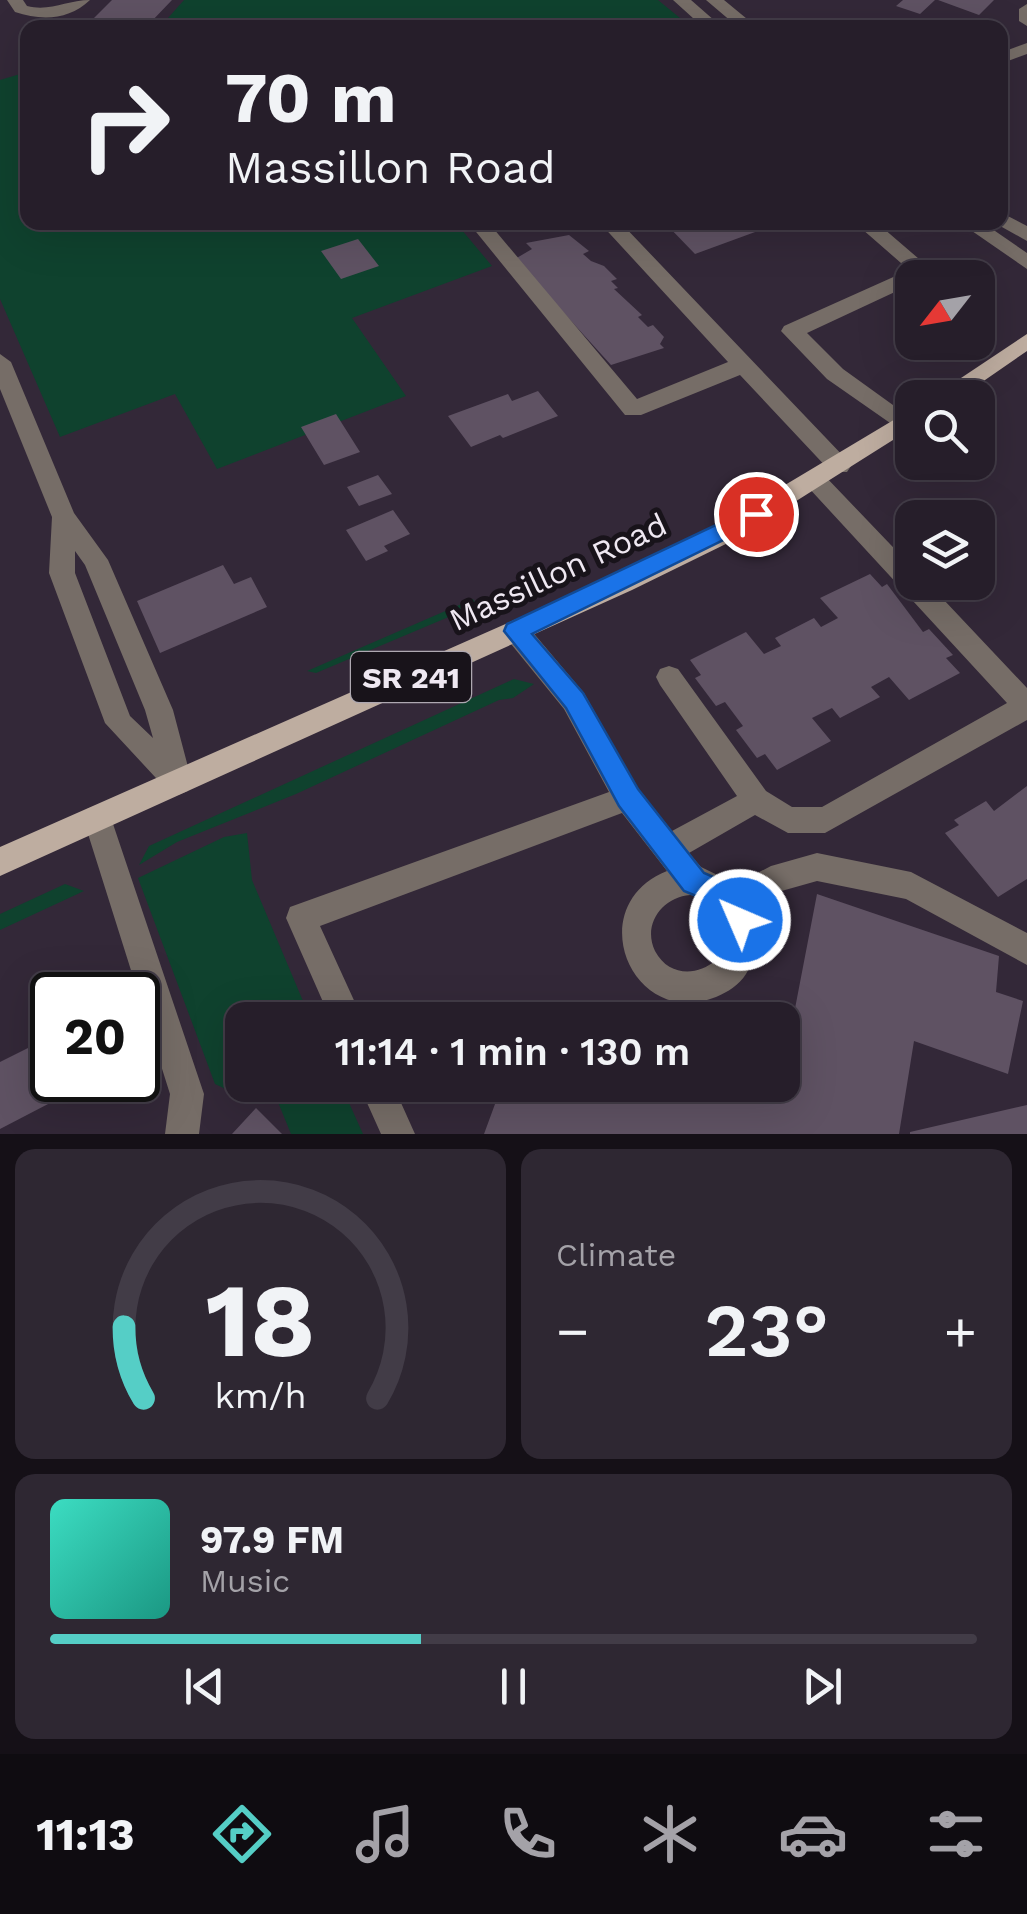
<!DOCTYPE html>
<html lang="en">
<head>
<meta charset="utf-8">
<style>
	:root { --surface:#261e2a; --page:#2e2732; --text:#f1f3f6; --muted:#a4a2a8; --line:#423c47; --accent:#55cec6 }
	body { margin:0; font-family:"Work Sans",sans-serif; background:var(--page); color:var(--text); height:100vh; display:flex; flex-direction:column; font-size:38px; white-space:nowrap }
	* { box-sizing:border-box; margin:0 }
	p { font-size:32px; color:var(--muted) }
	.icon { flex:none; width:55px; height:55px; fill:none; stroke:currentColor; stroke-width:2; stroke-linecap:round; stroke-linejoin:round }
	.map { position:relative; height:1134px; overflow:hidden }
	.details { display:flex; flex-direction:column; gap:15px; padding:15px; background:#151017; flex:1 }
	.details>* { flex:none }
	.hud { position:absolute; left:20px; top:20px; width:988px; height:210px; border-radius:20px; box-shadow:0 10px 40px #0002,0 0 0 2px var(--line); background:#261e2a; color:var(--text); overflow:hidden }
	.needle { width:65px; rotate:239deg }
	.tools { position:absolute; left:895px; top:260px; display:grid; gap:20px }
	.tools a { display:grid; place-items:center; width:100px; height:100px; border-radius:20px; background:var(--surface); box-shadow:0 10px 40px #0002,0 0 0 2px var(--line); font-size:50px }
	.speed { position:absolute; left:30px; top:972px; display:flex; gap:20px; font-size:50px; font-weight:700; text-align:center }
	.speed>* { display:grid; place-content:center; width:130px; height:130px; border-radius:50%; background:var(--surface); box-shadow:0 10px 40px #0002,0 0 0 2px var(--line); line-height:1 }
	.speed .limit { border:5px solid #111; border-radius:15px; background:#fff; color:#111 }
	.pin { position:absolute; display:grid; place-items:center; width:85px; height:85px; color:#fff; margin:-42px; border:5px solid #fff; border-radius:50%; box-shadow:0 2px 10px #0007 }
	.me { position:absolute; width:110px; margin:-55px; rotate:315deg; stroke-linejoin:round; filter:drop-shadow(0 0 8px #0008) }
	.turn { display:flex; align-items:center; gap:35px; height:210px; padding:0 40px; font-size:45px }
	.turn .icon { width:130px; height:130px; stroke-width:2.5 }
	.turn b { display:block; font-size:70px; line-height:85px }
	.big { font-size:75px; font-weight:600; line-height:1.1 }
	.details .tile { flex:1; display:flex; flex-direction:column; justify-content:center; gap:15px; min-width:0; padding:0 35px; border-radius:20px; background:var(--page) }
	.details .dial { align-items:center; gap:0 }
	.dial svg { height:260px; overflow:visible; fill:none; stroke:var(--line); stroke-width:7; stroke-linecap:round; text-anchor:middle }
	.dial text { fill:var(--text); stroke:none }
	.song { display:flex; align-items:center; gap:30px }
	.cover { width:120px; height:120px; border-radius:15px; background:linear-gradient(135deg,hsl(170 70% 55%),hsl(170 70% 35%)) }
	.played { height:10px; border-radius:5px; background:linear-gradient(90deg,var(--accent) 40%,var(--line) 40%) }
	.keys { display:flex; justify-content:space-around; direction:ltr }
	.heat { display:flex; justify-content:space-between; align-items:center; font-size:55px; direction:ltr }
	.details .tiles { flex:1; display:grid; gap:15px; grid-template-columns:1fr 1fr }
	.tile:last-child { grid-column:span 2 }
	.trip { position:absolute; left:225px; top:1002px; width:575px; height:100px; border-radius:20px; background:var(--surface); box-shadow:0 10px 40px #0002,0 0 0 2px var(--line); font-weight:600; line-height:100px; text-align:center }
	.dock { display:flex; height:160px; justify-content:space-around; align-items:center; background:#0f0c11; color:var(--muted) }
	.dock .icon { width:70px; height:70px }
	.dock .current { color:var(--accent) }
	.dock b { font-size:45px; color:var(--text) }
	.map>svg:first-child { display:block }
	.green { fill:#0f422e }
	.building { fill:#5f5263 }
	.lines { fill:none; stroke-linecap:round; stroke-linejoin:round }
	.minor { fill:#766d67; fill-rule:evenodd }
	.major { fill:#beada0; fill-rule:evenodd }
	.route { fill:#1a73e8; stroke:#114b97; stroke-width:2.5 }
	.labels { text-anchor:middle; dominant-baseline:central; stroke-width:10; stroke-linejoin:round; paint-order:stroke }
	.shield { fill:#18131a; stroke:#aea8b1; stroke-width:2.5 }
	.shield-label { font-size:30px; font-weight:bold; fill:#efe8f2 }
	.street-label { font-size:32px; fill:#efe8f2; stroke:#18131a }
</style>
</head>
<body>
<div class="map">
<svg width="1027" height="1134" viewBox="0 0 1027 1134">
	<rect width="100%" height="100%" fill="#332838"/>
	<path class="green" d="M 184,0 L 658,0 L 691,27 L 160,27 Z
		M 27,72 L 28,222 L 456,223 L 492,266 L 352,318 L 406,396 L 217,469 L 175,394 L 60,437 L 0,299 L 0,80 Z
		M 473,599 L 477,605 L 316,673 L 307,671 Z
		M 514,679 L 534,684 L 513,698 L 499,700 L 296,794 L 177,842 L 139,865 L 149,846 Z
		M 247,833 L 252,880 L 311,1020 L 242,1020 L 242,1085 L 252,1085 L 234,1093 L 215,1084 L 138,878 L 224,837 Z
		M 65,884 L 84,891 L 0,930 L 0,914 Z
		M 271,1085 L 341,1085 L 363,1134 L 291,1134 Z"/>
	<path class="building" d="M 112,0 L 172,0 L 150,23 L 138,28 L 89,23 Z
		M 903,0 L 935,0 L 920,14 L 896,6 Z
		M 938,0 L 994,0 L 979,15 Z
		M 664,222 L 780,222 L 780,223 L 695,254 Z
		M 569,235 L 589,251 L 583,254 L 591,261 L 604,266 L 617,279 L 611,281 L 618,288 L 614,289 L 642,315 L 638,317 L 648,327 L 653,325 L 664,337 L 660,344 L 664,348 L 611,365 L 515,259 L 532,249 L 526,243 Z
		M 358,239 L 379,266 L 341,279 L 321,251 Z
		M 538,391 L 558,416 L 503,438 L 500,435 L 471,447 L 448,416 L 508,394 L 512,401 Z
		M 336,414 L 360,452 L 324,465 L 301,427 Z
		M 378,475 L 392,494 L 359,506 L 347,487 Z
		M 393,510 L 410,534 L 384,546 L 388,551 L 366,561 L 346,530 Z
		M 223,565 L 234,584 L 251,577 L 267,607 L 160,653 L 137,601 Z
		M 870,574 L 882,587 L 887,584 L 923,632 L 929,629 L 953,655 L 946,658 L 960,673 L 909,700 L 889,677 L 871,687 L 880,697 L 840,718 L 832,708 L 812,718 L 831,741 L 777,770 L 765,754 L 757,758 L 736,730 L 743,726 L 725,702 L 716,706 L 695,678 L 701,675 L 690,660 L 746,632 L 764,654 L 781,646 L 775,638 L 814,618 L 821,627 L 838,618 L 820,598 Z
		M 1027,786 L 1027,879 L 998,897 L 945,833 L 959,825 L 954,820 L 986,801 L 994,811 Z
		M 817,894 L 999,956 L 996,992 L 1023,1001 L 1008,1074 L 914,1041 L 899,1134 L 484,1134 L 502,1085 L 741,1085 L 778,1097 Z
		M 532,1004 L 574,1020 L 526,1020 Z
		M 52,1036 L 52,1080 L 72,1080 L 75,1090 L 0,1129 L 0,1062 Z
		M 1027,1105 L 1027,1134 L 910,1134 L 910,1132 Z
		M 256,1108 L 282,1134 L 232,1134 Z"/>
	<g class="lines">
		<path class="minor" d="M 7,0 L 23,0 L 27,6 C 50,12 67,0 90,0 C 69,20 42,21 15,12 Z
			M 673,0 L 691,0 L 723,28 L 704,28 Z
			M 706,0 L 724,0 L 758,28 L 739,28 Z
			M 1027,4 L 1027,26 L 1019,21 L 1019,9 Z
			M 1027,43 L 1027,54 L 1000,64 L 1000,53 Z
			M 1000,212 L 1027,226 L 1027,241 L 993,222 L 1000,222 Z
			M 468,222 L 488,222 L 637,399 L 728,362 L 599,222 L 620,222 L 847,460 L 851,466 L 847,472 L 831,472 L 740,375 L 641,415 L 625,415 Z
			M 854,222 L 876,222 L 933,271 L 926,278 L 912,278 L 912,284 L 807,333 L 843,369 L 911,418 L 911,430 L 903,432 L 827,379 L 781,331 L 784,326 L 909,270 Z
			M 959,222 L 982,222 L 1027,253 L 1027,269 Z
			M 0,354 L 11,362 L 74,513 L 108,560 L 173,710 L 192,782 L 188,791 L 178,795 L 168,791 L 105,723 L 49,573 L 52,517 L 0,389 ZM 75,551 L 85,565 L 145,710 L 153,738 L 130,716 L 75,573 Z
			M 815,471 L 823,474 L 912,567 L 912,582 L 927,582 L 1027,688 L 1027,720 L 825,833 L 788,833 L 755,815 L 689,853 L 701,867 L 736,884 L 771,866 L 817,853 L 911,872 L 1027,933 L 1027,965 L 906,899 L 817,881 L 778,892 L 752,907 C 762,930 759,952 746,974 C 739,985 728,992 716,997 C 632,1031 580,906 667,871 L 622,813 L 320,926 L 363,1020 L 331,1020 L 286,918 L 290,907 L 609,792 L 564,709 L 507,639 L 503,631 L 507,623 L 516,620 L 525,623 L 584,693 L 638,789 L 672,831 L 737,796 L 660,685 L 656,677 L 660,669 L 669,666 L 678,669 L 766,791 L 792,807 L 822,807 L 1007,703 L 807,486 L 803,480 L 807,474 ZM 690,895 C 705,896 712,901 721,914 C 751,955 680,998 655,951 C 642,924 663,897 690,895 Z
			M 97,805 L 107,809 L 111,818 L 204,1094 L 199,1134 L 165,1134 L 170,1094 L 83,818 L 87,809 Z
			M 359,1085 L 393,1085 L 415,1134 L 381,1134 Z"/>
		<path class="major" d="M 1027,334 L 1027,351 L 959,398 L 931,398 Z
			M 912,409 L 912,428 L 736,539 L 632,590 L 0,876 L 0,847 L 614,576 L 718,525 Z"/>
	</g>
	<path class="route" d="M 756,506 L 767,514 L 764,520 L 532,634 L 583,693 L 638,789 L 704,873 L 730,884 L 754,920 L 750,929 L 740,933 L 731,929 L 711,902 L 684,891 L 619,806 L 566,708 L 504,631 L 507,624 Z"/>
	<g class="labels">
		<rect class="shield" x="351" y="652" width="120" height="50" rx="8"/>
		<g class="shield-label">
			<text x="411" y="677">SR 241</text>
		</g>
		<g class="street-label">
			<text transform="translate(558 572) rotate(-25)">Massillon Road</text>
		</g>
	</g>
</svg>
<div class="tools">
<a><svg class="needle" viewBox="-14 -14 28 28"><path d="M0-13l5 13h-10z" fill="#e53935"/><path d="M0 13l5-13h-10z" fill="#a4a2a8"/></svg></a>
<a><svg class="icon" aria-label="search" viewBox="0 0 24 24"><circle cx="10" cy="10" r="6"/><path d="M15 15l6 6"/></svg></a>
<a><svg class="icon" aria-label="layers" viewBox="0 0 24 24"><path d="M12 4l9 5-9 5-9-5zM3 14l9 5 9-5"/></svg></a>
</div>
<div class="speed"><div class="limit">20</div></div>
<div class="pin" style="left:756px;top:514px;background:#d93025"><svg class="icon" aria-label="arrive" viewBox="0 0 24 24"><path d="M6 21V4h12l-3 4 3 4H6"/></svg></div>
<svg class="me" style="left:740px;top:920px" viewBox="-20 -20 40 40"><circle r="17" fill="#1a73e8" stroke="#fff" stroke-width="3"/><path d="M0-11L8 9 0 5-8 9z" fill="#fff"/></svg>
<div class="trip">11:14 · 1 min · 130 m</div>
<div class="hud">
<div class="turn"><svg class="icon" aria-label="right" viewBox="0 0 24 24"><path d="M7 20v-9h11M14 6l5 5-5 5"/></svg><div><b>70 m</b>Massillon Road</div></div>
</div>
</div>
<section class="details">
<div class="tiles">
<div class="tile dial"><svg viewBox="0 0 100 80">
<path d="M14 69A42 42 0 1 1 86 69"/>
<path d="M14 69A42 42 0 0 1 8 47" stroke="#55cec6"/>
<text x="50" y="56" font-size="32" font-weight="700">18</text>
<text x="50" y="72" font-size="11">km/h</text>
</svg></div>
<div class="tile"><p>Climate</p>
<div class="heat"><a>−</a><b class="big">23°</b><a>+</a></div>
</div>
<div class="tile">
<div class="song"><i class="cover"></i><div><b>97.9 FM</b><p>Music</p></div></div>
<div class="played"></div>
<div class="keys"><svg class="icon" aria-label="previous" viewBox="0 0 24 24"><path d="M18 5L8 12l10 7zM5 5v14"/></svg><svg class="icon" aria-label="pause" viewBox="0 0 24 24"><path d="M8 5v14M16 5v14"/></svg><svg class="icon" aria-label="next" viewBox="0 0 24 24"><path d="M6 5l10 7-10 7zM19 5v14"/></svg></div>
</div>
</div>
</section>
<nav class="dock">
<b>11:13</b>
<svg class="icon current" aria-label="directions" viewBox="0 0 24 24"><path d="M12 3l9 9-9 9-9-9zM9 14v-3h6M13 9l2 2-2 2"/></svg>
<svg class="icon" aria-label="music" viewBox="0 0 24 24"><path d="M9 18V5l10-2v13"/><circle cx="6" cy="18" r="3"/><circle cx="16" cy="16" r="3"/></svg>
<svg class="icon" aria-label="phone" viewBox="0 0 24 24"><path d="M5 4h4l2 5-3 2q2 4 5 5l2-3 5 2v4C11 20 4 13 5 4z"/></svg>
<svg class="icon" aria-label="climate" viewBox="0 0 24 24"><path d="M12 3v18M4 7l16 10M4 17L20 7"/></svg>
<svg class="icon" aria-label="car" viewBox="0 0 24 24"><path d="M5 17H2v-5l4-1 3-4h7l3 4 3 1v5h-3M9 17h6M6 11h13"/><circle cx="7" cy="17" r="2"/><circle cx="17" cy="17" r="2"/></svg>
<svg class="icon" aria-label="filters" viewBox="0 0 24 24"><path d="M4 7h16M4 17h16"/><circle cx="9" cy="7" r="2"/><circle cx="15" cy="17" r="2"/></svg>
</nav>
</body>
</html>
